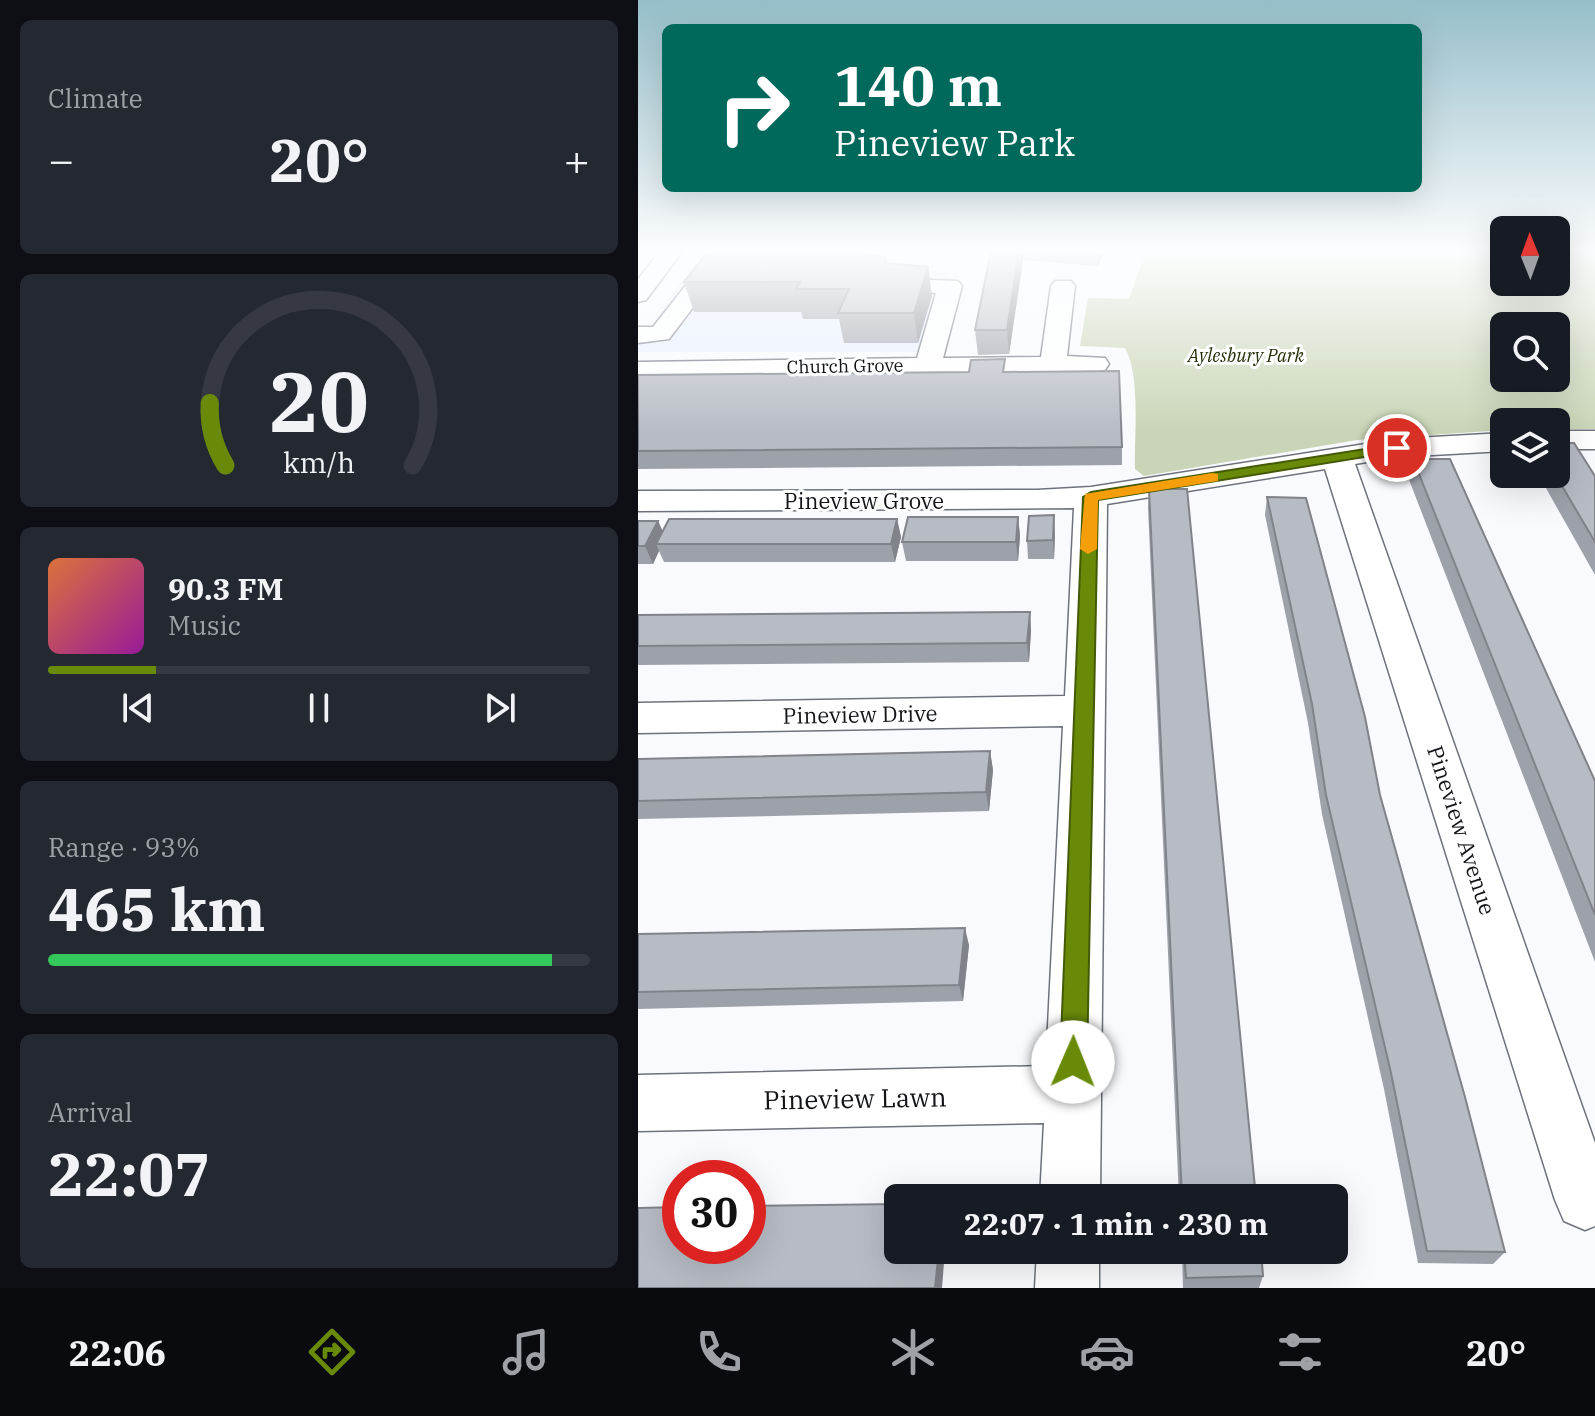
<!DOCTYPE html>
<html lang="en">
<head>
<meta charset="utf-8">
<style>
	:root { --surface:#171b24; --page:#242831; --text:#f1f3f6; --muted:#9ea1a6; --line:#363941; --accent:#698a09 }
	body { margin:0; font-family:"IBM Plex Serif",serif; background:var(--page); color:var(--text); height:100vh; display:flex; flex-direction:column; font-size:30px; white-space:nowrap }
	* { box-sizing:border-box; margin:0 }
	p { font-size:26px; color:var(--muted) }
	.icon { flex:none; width:44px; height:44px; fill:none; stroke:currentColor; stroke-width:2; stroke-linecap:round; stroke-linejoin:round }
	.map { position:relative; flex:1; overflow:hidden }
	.sheet { display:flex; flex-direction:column; gap:20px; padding:20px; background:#0d0f14; width:638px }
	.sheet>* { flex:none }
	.guide { position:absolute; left:24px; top:24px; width:760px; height:168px; border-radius:12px; box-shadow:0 8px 32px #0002; background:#00695c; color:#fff; overflow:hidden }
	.needle { width:52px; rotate:359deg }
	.tools { position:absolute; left:852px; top:216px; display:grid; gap:16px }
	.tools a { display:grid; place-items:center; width:80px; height:80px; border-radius:12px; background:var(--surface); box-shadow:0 8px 32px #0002; font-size:40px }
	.speed { position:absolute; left:24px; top:1160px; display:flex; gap:16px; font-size:40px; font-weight:700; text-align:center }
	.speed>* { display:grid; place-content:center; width:104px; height:104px; border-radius:50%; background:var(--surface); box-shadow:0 8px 32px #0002; line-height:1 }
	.speed .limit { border:12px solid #d22; background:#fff; color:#111 }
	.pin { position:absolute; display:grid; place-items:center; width:68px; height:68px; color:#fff; margin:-34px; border:4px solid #fff; border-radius:50%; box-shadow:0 2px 8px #0007 }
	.me { position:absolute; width:88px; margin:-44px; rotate:1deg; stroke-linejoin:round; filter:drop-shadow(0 0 6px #0008) }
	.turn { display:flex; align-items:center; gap:28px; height:168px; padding:0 40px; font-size:36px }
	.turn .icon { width:104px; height:104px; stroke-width:2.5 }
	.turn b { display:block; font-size:56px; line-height:68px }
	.big { font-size:60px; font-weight:700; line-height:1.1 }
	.sheet .tile { flex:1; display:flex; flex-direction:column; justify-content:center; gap:12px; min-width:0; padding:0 28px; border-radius:12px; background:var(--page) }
	.sheet .dial { align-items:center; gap:0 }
	.dial svg { height:208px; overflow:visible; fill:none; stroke:var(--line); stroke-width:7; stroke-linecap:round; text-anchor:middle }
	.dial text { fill:var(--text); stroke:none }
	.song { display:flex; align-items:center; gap:24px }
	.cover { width:96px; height:96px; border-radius:12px; background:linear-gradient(135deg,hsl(20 70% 55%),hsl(300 70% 35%)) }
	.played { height:8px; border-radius:4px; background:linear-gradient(90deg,var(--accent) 20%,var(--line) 20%) }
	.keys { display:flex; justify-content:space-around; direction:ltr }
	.heat { display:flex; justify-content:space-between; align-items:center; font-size:44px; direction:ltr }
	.charge { height:12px; border-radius:6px; background:linear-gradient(90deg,#34c759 93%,var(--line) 0) }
	.trip { position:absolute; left:246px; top:1184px; width:464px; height:80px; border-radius:12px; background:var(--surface); box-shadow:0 8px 32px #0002; font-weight:700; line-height:80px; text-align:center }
	.menu { display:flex; height:128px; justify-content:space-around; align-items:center; background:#090b0e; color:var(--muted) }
	.menu .icon { width:56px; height:56px }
	.menu .on { color:var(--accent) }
	.menu b { font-size:36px; color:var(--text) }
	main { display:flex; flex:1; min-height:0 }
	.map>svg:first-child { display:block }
	.built { fill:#e6eefe }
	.green { fill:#c9d5b6; fill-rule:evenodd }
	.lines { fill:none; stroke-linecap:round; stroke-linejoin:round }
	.minor-casing { stroke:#6e727b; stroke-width:3 }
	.minor { fill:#fff; fill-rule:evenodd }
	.wall { fill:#9da1a9 }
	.shaded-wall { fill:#808389 }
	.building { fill:#b7bbc4; stroke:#808389; stroke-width:2 }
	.route { fill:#698a09; stroke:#445a06; stroke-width:2 }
	.slow { fill:#f59e0b }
	.labels { text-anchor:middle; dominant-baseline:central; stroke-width:6; stroke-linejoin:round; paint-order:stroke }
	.far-park-label { font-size:18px; font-style:italic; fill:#243009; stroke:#fff }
	.far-street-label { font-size:18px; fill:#121417; stroke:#fff }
	.street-label { font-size:22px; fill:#121417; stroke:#fff }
	.near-street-label { font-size:26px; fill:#121417; stroke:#fff }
</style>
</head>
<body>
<main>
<section class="sheet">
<div class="tile"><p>Climate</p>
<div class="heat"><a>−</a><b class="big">20°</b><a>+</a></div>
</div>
<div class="tile dial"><svg viewBox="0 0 100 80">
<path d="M14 69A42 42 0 1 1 86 69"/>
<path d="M14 69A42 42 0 0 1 8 45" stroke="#698a09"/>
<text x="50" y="56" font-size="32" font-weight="700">20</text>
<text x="50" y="72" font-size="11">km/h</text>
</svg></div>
<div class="tile">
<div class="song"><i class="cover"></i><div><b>90.3 FM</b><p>Music</p></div></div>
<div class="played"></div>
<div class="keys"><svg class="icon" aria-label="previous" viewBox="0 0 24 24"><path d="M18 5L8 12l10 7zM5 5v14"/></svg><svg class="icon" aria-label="pause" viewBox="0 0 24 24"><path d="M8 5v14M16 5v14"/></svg><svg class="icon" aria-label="next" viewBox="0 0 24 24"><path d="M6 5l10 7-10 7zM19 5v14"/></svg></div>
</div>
<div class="tile"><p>Range · 93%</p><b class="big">465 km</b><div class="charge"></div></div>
<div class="tile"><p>Arrival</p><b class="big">22:07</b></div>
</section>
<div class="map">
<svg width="957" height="1288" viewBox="0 0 957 1288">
	<rect width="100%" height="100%" fill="#f8fafd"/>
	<path class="built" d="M 320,271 L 298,352 L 0,352 L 0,345 L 50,272 Z"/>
	<path class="green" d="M 501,252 L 866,252 L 866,282 L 918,282 L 918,252 L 957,252 L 957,429 L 918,429 L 918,422 L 866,422 L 866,430 L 719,440 L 506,476 L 497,469 C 496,436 503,376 487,348 L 442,346 L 450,298 L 491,299 L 505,259 L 501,258 ZM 918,326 L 918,378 L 866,378 L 866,326 Z"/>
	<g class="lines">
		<defs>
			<path id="minor" d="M 21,252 L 44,252 L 8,300 L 0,302 L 0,279 Z
				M 74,252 L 97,252 L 31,339 L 0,343 L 0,327 L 15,327 Z
				M 266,279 L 320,281 L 324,286 L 305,358 L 403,357 L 413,286 L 417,281 L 433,281 L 437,286 L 429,356 L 467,358 L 471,364 L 467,370 L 458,372 L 0,378 L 0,362 L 279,358 L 298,293 L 258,291 L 254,286 L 258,281 Z
				M 918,431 L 957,431 L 957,449 L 918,449 Z
				M 866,433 L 866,451 L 759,457 L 717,464 L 957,1143 L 957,1226 L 947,1230 L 926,1221 L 917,1200 L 687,469 L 469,504 L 462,1198 L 402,1198 L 406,1123 L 0,1131 L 0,1075 L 408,1066 L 425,726 L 0,733 L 0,703 L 427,696 L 436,508 L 0,511 L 0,491 L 399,490 L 453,487 L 759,439 Z
				M 399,1250 L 461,1250 L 461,1288 L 397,1288 Z"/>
		</defs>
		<use href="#minor" class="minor-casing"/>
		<use href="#minor" class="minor"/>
	</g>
	<path class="wall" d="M 70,252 L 236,252 L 236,256 L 248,263 L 290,267 L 294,296 L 280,343 L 206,343 L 201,319 L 165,319 L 163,312 L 56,312 L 46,282 Z
		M 353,252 L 466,252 L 460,266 L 385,260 L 371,354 L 340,355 L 337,330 Z
		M 368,372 L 484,447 L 484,465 L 0,469 L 0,375 Z
		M 775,459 L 957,781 L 957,962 L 770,477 Z
		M 900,474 L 957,476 L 957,575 Z
		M 511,489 L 618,1198 L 541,1198 L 510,508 Z
		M 629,497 L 742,795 L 867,1252 L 855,1264 L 780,1263 L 746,1089 L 684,814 L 670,723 L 627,515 Z
		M 380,517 L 382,536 L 380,561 L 268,561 L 264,542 Z
		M 259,519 L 263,537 L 257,562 L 26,562 L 21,551 L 15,564 L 0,564 L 0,521 L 20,521 L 25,532 Z
		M 417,534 L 416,559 L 390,559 L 389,541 Z
		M 392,612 L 393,631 L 391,662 L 0,665 L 0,615 Z
		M 352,751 L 355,770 L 351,811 L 0,819 L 0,759 Z
		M 0,934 L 331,945 L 325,1001 L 0,1009 Z
		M 544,1250 L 623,1250 L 625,1276 L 621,1288 L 545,1288 Z"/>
	<path class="shaded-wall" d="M 381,252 L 385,252 L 385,260 L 371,354 L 369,330 Z
		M 460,252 L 466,252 L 460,266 Z
		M 290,267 L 294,296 L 280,343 L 276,313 Z
		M 416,515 L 417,534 L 416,559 L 415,540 Z
		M 380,517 L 382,536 L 380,561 L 378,542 Z
		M 259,519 L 263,537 L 257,562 L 253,544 Z
		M 20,521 L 28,539 L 18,544 L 21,551 L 15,564 L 7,546 Z
		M 392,612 L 393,631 L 391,662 L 389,643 Z
		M 352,751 L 355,770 L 351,811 L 348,792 Z
		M 327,928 L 331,945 L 325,1001 L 321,985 Z
		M 301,1250 L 307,1250 L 304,1288 L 297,1288 Z"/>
	<path class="building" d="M 70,252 L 232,252 L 231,256 L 247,256 L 248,263 L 290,267 L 276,313 L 200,313 L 211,289 L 158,289 L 162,282 L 46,282 Z
		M 353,252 L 381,252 L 369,330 L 337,330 Z
		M 367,359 L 365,372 L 481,371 L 484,447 L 0,451 L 0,375 L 331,372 L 333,360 Z
		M 918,443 L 936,443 L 957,476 L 957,542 L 917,474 Z
		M 775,459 L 812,459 L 957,781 L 957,915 Z
		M 511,489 L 549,489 L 618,1198 L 544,1198 Z
		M 629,497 L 668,498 L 727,717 L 742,795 L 827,1097 L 867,1252 L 789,1251 L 753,1073 L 688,795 L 674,704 Z
		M 416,515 L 415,540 L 389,541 L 391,516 Z
		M 270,517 L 380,517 L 378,542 L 264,542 Z
		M 31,519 L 259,519 L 253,544 L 18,544 Z
		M 0,521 L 20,521 L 7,546 L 0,546 Z
		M 392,612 L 389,643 L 0,646 L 0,615 Z
		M 352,751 L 348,792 L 0,801 L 0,759 Z
		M 327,928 L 321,985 L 0,992 L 0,934 Z
		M 260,1204 L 260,1250 L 301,1250 L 297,1288 L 0,1288 L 0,1208 L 42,1207 L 42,1246 L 110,1246 L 110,1206 Z
		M 546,1250 L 623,1250 L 625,1276 L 548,1278 Z"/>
	<linearGradient id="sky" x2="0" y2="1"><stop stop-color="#95bec9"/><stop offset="0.58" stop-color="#fcfdfe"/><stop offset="1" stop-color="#fcfdfe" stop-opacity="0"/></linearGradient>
	<rect width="957" height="433" fill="url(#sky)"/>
	<path class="route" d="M 759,444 L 764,445 L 764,451 L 460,500 L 449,1062 L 445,1071 L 435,1075 L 426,1071 L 422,1062 L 445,497 L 453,492 Z"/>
	<path class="slow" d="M 574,473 L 580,474 L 580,481 L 460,500 L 459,549 L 450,554 L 442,549 L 447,494 Z"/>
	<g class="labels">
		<g class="far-park-label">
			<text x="608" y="355">Aylesbury Park</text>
		</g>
		<g class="far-street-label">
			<text transform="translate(207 366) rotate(-1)">Church Grove</text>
		</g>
		<g class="street-label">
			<text x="226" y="500">Pineview Grove</text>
			<text transform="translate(222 714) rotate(-1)">Pineview Drive</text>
			<text transform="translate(824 830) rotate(72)">Pineview Avenue</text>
		</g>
		<g class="near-street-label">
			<text transform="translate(217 1098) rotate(-1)">Pineview Lawn</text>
		</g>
	</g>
</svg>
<div class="tools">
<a><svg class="needle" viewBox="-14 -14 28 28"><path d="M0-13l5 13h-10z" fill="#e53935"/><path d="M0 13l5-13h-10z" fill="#9ea1a6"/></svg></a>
<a><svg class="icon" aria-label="search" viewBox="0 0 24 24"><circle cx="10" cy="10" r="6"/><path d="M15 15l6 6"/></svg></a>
<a><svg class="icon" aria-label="layers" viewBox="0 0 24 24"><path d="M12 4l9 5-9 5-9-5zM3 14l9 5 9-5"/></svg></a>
</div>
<div class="speed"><div class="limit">30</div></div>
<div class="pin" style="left:759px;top:448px;background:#d93025"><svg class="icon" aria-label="arrive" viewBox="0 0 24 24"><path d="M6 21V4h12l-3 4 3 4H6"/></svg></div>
<svg class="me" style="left:435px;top:1062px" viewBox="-20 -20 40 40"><circle r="19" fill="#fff"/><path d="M0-13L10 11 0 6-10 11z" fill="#698a09"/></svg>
<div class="trip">22:07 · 1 min · 230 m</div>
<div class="guide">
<div class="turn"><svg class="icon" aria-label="right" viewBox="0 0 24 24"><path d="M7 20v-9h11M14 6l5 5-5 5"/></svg><div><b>140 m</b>Pineview Park</div></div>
</div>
</div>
</main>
<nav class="menu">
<b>22:06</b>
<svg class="icon on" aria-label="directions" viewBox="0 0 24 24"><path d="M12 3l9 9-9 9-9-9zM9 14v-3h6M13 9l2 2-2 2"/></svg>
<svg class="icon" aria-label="music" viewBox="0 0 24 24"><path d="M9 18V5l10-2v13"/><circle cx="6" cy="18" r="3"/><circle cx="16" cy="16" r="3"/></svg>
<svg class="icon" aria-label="phone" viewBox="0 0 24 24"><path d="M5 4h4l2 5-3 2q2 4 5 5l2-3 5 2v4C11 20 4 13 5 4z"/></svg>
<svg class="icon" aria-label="climate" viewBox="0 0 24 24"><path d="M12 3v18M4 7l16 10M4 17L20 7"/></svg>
<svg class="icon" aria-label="car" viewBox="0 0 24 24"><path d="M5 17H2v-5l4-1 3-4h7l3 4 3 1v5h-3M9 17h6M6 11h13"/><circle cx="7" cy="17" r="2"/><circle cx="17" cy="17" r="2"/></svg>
<svg class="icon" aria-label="filters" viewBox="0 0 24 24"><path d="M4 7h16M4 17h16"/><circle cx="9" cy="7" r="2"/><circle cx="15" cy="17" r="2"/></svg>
<b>20°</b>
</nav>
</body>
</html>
